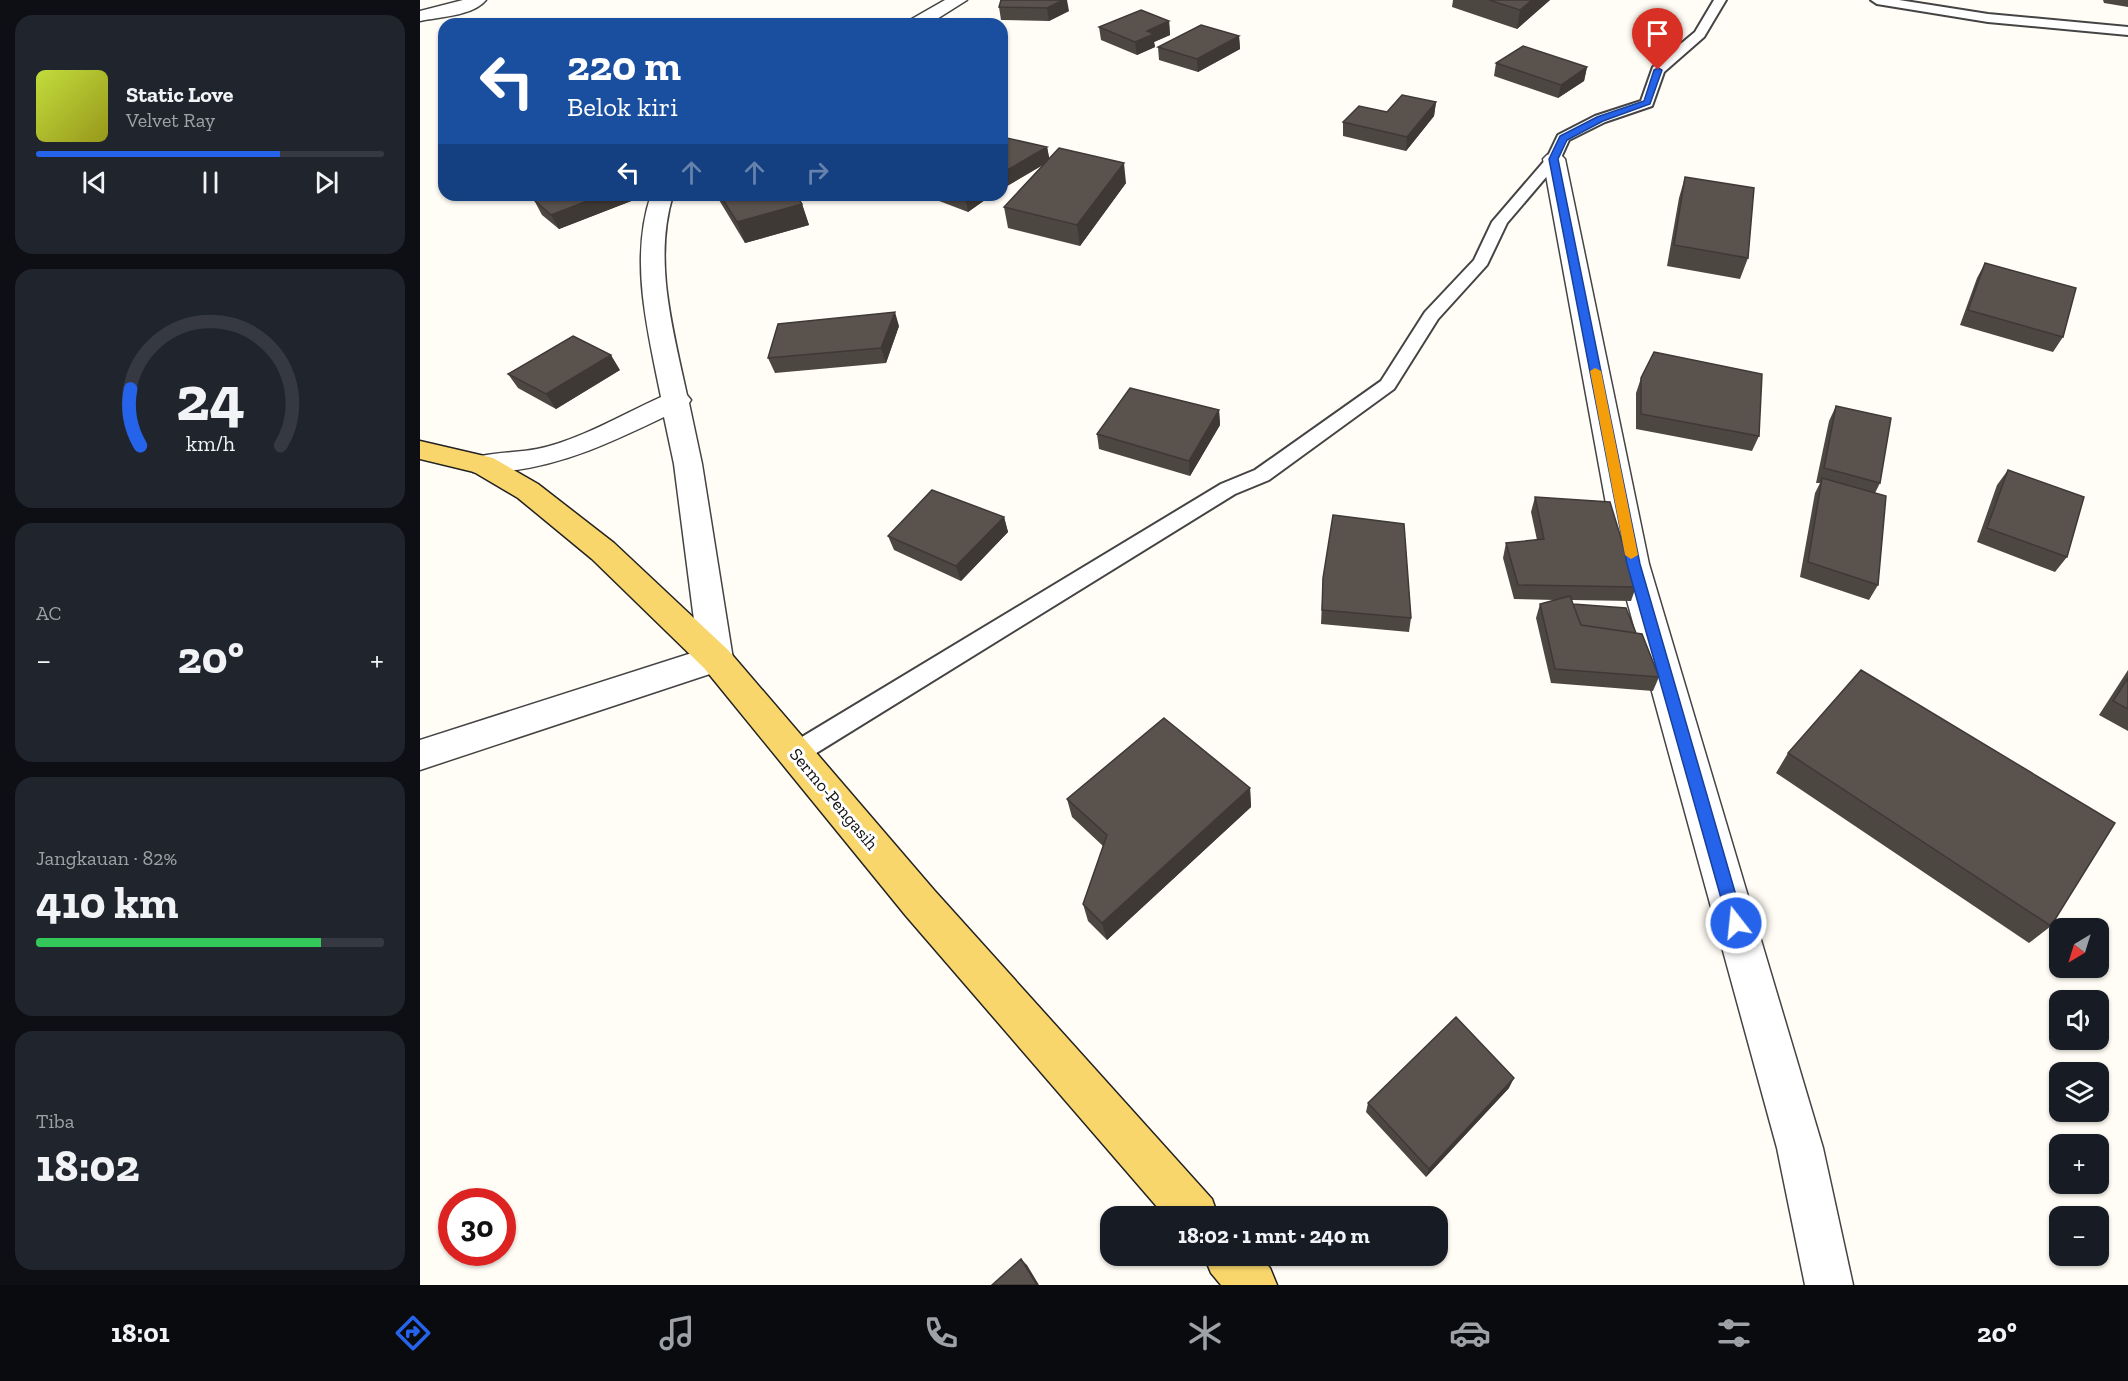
<!DOCTYPE html>
<html lang="id">
<head>
<meta charset="utf-8">
<style>
	:root { --surface:#171b24; --page:#20242c; --text:#f1f3f6; --muted:#9ea1a6; --line:#363941; --accent:#2563eb }
	body { margin:0; font-family:"Zilla Slab",serif; background:var(--page); color:var(--text); height:100vh; display:flex; flex-direction:column; font-size:22px; white-space:nowrap }
	* { box-sizing:border-box; margin:0 }
	p { font-size:20px; color:var(--muted) }
	.icon { flex:none; width:33px; height:33px; fill:none; stroke:currentColor; stroke-width:2; stroke-linecap:round; stroke-linejoin:round }
	.map { position:relative; flex:1; overflow:hidden }
	.drawer { display:flex; flex-direction:column; gap:15px; padding:15px; background:#0d0f14; width:420px }
	.drawer>* { flex:none }
	.guide { position:absolute; left:18px; top:18px; width:570px; height:183px; border-radius:18px; box-shadow:0 2px 4px #0004; background:#1a4fa0; color:#fff; overflow:hidden }
	.needle { width:39px; rotate:218deg }
	.buttons { position:absolute; left:1629px; top:918px; display:grid; gap:12px }
	.buttons a { display:grid; place-items:center; width:60px; height:60px; border-radius:12px; background:var(--surface); box-shadow:0 2px 4px #0004; font-size:30px }
	.speed { position:absolute; left:18px; top:1188px; display:flex; gap:12px; font-size:30px; font-weight:700; text-align:center }
	.speed>* { display:grid; place-content:center; width:78px; height:78px; border-radius:50%; background:var(--surface); box-shadow:0 2px 4px #0004; line-height:1 }
	.speed .limit { border:9px solid #d22; background:#fff; color:#111 }
	.pin { position:absolute; display:grid; place-items:center; width:51px; height:51px; color:#fff; margin:-62px -26px; border-radius:50% 50% 50% 0; rotate:-45deg; box-shadow:0 0 6px #0007 }
	.pin .icon { rotate:45deg }
	.me { position:absolute; width:66px; margin:-33px; rotate:344deg; stroke-linejoin:round; filter:drop-shadow(0 0 4px #0008) }
	.turn { display:flex; align-items:center; gap:21px; height:126px; padding:0 30px; font-size:27px }
	.turn .icon { width:78px; height:78px; stroke-width:2.5 }
	.turn b { display:block; font-size:42px; line-height:51px }
	.lanes { display:flex; align-items:center; height:57px; padding:0 30px; background:#0003; justify-content:center; gap:30px; direction:ltr }
	.lanes .off { opacity:.35 }
	.big { font-size:45px; font-weight:700; line-height:1.1 }
	.drawer .widget { flex:1; display:flex; flex-direction:column; justify-content:center; gap:9px; min-width:0; padding:0 21px; border-radius:18px; background:var(--page) }
	.drawer .dial { align-items:center; gap:0 }
	.dial svg { height:156px; overflow:visible; fill:none; stroke:var(--line); stroke-width:7; stroke-linecap:round; text-anchor:middle }
	.dial text { fill:var(--text); stroke:none }
	.song { display:flex; align-items:center; gap:18px }
	.cover { width:72px; height:72px; border-radius:9px; background:linear-gradient(135deg,hsl(70 70% 55%),hsl(60 70% 35%)) }
	.played { height:6px; border-radius:3px; background:linear-gradient(90deg,var(--accent) 70%,var(--line) 70%) }
	.keys { display:flex; justify-content:space-around; direction:ltr }
	.heat { display:flex; justify-content:space-between; align-items:center; font-size:33px; direction:ltr }
	.charge { height:9px; border-radius:4px; background:linear-gradient(90deg,#34c759 82%,var(--line) 0) }
	.trip { position:absolute; left:680px; top:1206px; width:348px; height:60px; border-radius:18px; background:var(--surface); box-shadow:0 2px 4px #0004; font-weight:700; line-height:60px; text-align:center }
	.menu { display:flex; height:96px; justify-content:space-around; align-items:center; background:#090b0e; color:var(--muted) }
	.menu .icon { width:42px; height:42px }
	.menu .active { color:var(--accent) }
	.menu b { font-size:27px; color:var(--text) }
	main { display:flex; flex:1; min-height:0 }
	.map>svg:first-child { display:block }
	.lines { fill:none; stroke-linecap:round; stroke-linejoin:round }
	.lane-casing { stroke:#444; stroke-width:4 }
	.street-casing { stroke:#444; stroke-width:3 }
	.primary-casing { stroke:#222; stroke-width:3 }
	.lane { fill:#fff; fill-rule:evenodd }
	.street { fill:#fff; fill-rule:evenodd }
	.primary { fill:#f9d66b; fill-rule:evenodd }
	.wall { fill:#4d4742 }
	.shaded-wall { fill:#3f3936 }
	.building { fill:#5a524d; stroke:#3f3936; stroke-width:1.5 }
	.route { fill:#2563eb; stroke:#184099; stroke-width:1.5 }
	.slow { fill:#f59e0b }
	.labels { text-anchor:middle; dominant-baseline:central; stroke-width:6; stroke-linejoin:round; paint-order:stroke }
	.street-label { font-size:18px; fill:#111; stroke:#fff }
</style>
</head>
<body>
<main>
<section class="drawer">
<div class="widget">
<div class="song"><i class="cover"></i><div><b>Static Love</b><p>Velvet Ray</p></div></div>
<div class="played"></div>
<div class="keys"><svg class="icon" aria-label="previous" viewBox="0 0 24 24"><path d="M18 5L8 12l10 7zM5 5v14"/></svg><svg class="icon" aria-label="pause" viewBox="0 0 24 24"><path d="M8 5v14M16 5v14"/></svg><svg class="icon" aria-label="next" viewBox="0 0 24 24"><path d="M6 5l10 7-10 7zM19 5v14"/></svg></div>
</div>
<div class="widget dial"><svg viewBox="0 0 100 80">
<path d="M14 69A42 42 0 1 1 86 69"/>
<path d="M14 69A42 42 0 0 1 9 40" stroke="#2563eb"/>
<text x="50" y="56" font-size="32" font-weight="700">24</text>
<text x="50" y="72" font-size="11">km/h</text>
</svg></div>
<div class="widget"><p>AC</p>
<div class="heat"><a>−</a><b class="big">20°</b><a>+</a></div>
</div>
<div class="widget"><p>Jangkauan · 82%</p><b class="big">410 km</b><div class="charge"></div></div>
<div class="widget"><p>Tiba</p><b class="big">18:02</b></div>
</section>
<div class="map">
<svg width="1708" height="1285" viewBox="0 0 1708 1285">
	<rect width="100%" height="100%" fill="#fffdf5"/>
	<g class="lines">
		<defs>
			<path id="lane" d="M 1294,0 L 1306,0 L 1284,37 L 1244,72 L 1232,106 L 1185,122 L 1149,140 L 1139,162 L 1087,223 L 1067,265 L 1018,319 L 974,389 L 849,480 L 815,494 L 385,760 L 376,763 L 367,760 L 364,753 L 367,746 L 801,484 L 835,470 L 961,381 L 1005,312 L 1054,260 L 1072,222 L 1127,158 L 1138,135 L 1175,116 L 1221,101 L 1233,67 L 1275,32 Z
				M 1451,0 L 1479,0 L 1568,14 L 1708,27 L 1708,35 L 1568,22 L 1457,4 Z"/>
			<path id="street" d="M 43,0 L 66,0 C 53,16 19,17 0,21 L 0,11 Z
				M 525,0 L 547,0 L 509,24 L 487,24 L 490,20 Z
				M 1134,153 L 1141,155 L 1145,159 L 1229,564 L 1403,1148 L 1433,1285 L 1385,1285 L 1357,1148 L 1197,564 L 1123,159 L 1127,155 Z
				M 231,195 L 253,195 C 233,260 253,330 267,395 L 271,400 L 269,403 L 282,464 L 313,659 L 308,668 L 0,770 L 0,740 L 278,651 L 254,464 L 244,417 C 194,441 146,464 89,471 C 76,473 65,475 53,472 L 49,465 L 53,458 C 74,452 96,453 117,449 C 160,440 201,415 241,397 C 228,332 209,260 231,195 Z"/>
			<path id="primary" d="M 0,441 L 73,458 L 118,484 L 194,543 L 308,650 L 514,890 L 792,1199 L 798,1216 L 745,1216 L 486,916 L 284,668 L 172,559 L 98,498 L 54,472 L 0,459 Z
				M 784,1256 L 839,1256 L 850,1268 L 857,1285 L 801,1285 L 791,1273 Z"/>
		</defs>
		<use href="#lane" class="lane-casing"/>
		<use href="#street" class="street-casing"/>
		<use href="#primary" class="primary-casing"/>
		<use href="#lane" class="lane"/>
		<use href="#street" class="street"/>
		<use href="#primary" class="primary"/>
	</g>
	<path class="wall" d="M 581,0 L 649,11 L 629,21 L 581,20 L 579,7 Z
		M 1033,0 L 1130,0 L 1097,29 L 1032,7 Z
		M 1683,0 L 1708,0 L 1708,7 L 1684,3 Z
		M 749,21 L 750,35 L 734,42 L 735,47 L 717,55 L 681,40 L 679,27 Z
		M 819,36 L 820,49 L 778,72 L 739,60 L 738,47 Z
		M 1076,63 L 1167,67 L 1164,81 L 1138,98 L 1074,76 Z
		M 1016,102 L 1014,116 L 986,151 L 923,136 L 923,122 Z
		M 627,147 L 629,159 L 706,183 L 660,246 L 588,228 L 584,207 L 624,164 L 582,189 Z
		M 1265,177 L 1328,258 L 1320,279 L 1247,266 L 1259,198 Z
		M 296,195 L 376,195 L 382,204 L 389,225 L 325,243 Z
		M 506,195 L 572,195 L 548,212 L 506,196 Z
		M 219,198 L 139,229 L 122,215 L 114,200 Z
		M 1565,263 L 1643,337 L 1633,352 L 1540,325 L 1557,278 Z
		M 479,326 L 466,363 L 355,373 L 348,358 Z
		M 200,370 L 136,409 L 98,388 L 88,374 Z
		M 1221,378 L 1339,436 L 1332,451 L 1216,429 L 1216,393 Z
		M 1416,406 L 1460,483 L 1455,493 L 1458,585 L 1449,600 L 1380,577 L 1395,493 L 1400,483 L 1396,483 L 1409,421 Z
		M 799,410 L 800,425 L 770,476 L 679,449 L 677,434 Z
		M 1588,470 L 1647,557 L 1635,572 L 1557,542 L 1577,485 Z
		M 1115,497 L 1216,587 L 1211,601 L 1152,600 L 1153,604 L 1216,633 L 1239,677 L 1233,691 L 1131,683 L 1116,618 L 1120,604 L 1135,600 L 1094,599 L 1083,558 L 1086,543 L 1117,540 L 1111,512 Z
		M 584,517 L 588,532 L 541,581 L 474,550 L 468,536 Z
		M 903,578 L 991,618 L 989,632 L 901,624 Z
		M 1708,670 L 1708,731 L 1679,715 Z
		M 1368,753 L 1631,926 L 1609,943 L 1356,773 Z
		M 830,788 L 831,807 L 687,940 L 668,921 L 663,904 L 683,846 L 652,817 L 647,799 Z
		M 1089,1088 L 1006,1177 L 946,1112 L 948,1103 Z"/>
	<path class="shaded-wall" d="M 643,0 L 647,0 L 649,11 L 629,21 L 627,8 Z
		M 1112,0 L 1130,0 L 1097,29 L 1100,10 Z
		M 749,21 L 750,35 L 734,42 L 735,47 L 717,55 L 715,42 L 727,31 Z
		M 819,36 L 820,49 L 778,72 L 777,59 Z
		M 1167,67 L 1164,81 L 1138,98 L 1141,85 Z
		M 1016,102 L 1014,116 L 986,151 L 987,137 Z
		M 627,147 L 630,161 L 582,189 L 582,173 Z
		M 704,163 L 706,183 L 660,246 L 657,225 Z
		M 183,195 L 218,195 L 219,198 L 139,229 L 131,215 Z
		M 548,195 L 572,195 L 548,212 L 545,197 Z
		M 382,204 L 389,225 L 325,243 L 317,222 Z
		M 475,312 L 479,326 L 466,363 L 461,348 Z
		M 191,355 L 200,370 L 136,409 L 126,394 Z
		M 799,410 L 800,425 L 770,476 L 769,461 Z
		M 584,517 L 588,532 L 541,581 L 536,566 Z
		M 830,788 L 831,807 L 687,940 L 682,923 Z
		M 1094,1078 L 1089,1088 L 1006,1177 L 1009,1169 Z
		M 601,1259 L 607,1265 L 619,1285 L 617,1285 Z"/>
	<path class="building" d="M 581,0 L 643,0 L 627,8 L 579,7 Z
		M 1069,0 L 1112,0 L 1100,10 Z
		M 721,10 L 749,21 L 727,31 L 734,34 L 715,42 L 679,27 Z
		M 781,25 L 819,36 L 777,59 L 738,47 Z
		M 1103,46 L 1167,67 L 1141,85 L 1076,63 Z
		M 982,95 L 1016,102 L 987,137 L 923,122 L 939,106 L 967,112 Z
		M 582,137 L 627,147 L 582,173 Z
		M 639,148 L 704,163 L 657,225 L 584,207 Z
		M 1265,177 L 1334,188 L 1328,258 L 1254,245 Z
		M 128,195 L 183,195 L 131,215 L 114,200 Z
		M 300,195 L 376,195 L 382,204 L 317,222 Z
		M 1565,263 L 1656,288 L 1643,337 L 1548,310 Z
		M 475,312 L 461,348 L 348,358 L 358,324 Z
		M 153,336 L 191,355 L 126,394 L 88,374 Z
		M 1234,352 L 1342,374 L 1339,436 L 1221,414 L 1221,378 Z
		M 710,388 L 799,410 L 769,461 L 677,434 Z
		M 1416,406 L 1471,418 L 1460,483 L 1404,468 Z
		M 1588,470 L 1664,497 L 1647,557 L 1567,528 Z
		M 1402,478 L 1466,496 L 1458,585 L 1388,562 Z
		M 512,490 L 584,517 L 536,566 L 468,536 Z
		M 1115,497 L 1190,502 L 1216,587 L 1098,585 L 1086,543 L 1124,539 Z
		M 913,515 L 984,524 L 991,618 L 902,610 L 903,578 Z
		M 1150,596 L 1161,625 L 1222,634 L 1239,677 L 1135,669 L 1120,604 Z
		M 1153,604 L 1206,608 L 1216,633 L 1161,625 Z
		M 1441,670 L 1695,823 L 1631,926 L 1368,753 Z
		M 1708,678 L 1708,709 L 1693,701 Z
		M 744,718 L 830,788 L 682,923 L 663,904 L 687,835 L 647,799 Z
		M 1036,1017 L 1094,1078 L 1009,1169 L 948,1103 Z
		M 601,1259 L 617,1285 L 572,1285 Z"/>
	<path class="route" d="M 1238,68 L 1242,70 L 1230,104 L 1183,121 L 1147,140 L 1138,159 L 1220,564 L 1324,923 L 1322,929 L 1316,931 L 1310,929 L 1308,923 L 1207,564 L 1129,159 L 1140,136 L 1177,117 L 1224,101 L 1234,70 Z"/>
	<path class="slow" d="M 1175,368 L 1181,371 L 1218,555 L 1211,559 L 1205,555 L 1170,371 Z"/>
	<g class="labels">
		<g class="street-label">
			<text transform="translate(414 799) rotate(50)">Sermo-Pengasih</text>
		</g>
	</g>
</svg>
<div class="buttons">
<a><svg class="needle" viewBox="-14 -14 28 28"><path d="M0-13l5 13h-10z" fill="#e53935"/><path d="M0 13l5-13h-10z" fill="#9ea1a6"/></svg></a>
<a><svg class="icon" aria-label="sound" viewBox="0 0 24 24"><path d="M4 9h4l5-4v14l-5-4H4zM17 9q2 3 0 6"/></svg></a>
<a><svg class="icon" aria-label="layers" viewBox="0 0 24 24"><path d="M12 4l9 5-9 5-9-5zM3 14l9 5 9-5"/></svg></a>
<a>+</a>
<a>−</a>
</div>
<div class="speed"><div class="limit">30</div></div>
<div class="pin" style="left:1238px;top:70px;background:#d93025"><svg class="icon" aria-label="arrive" viewBox="0 0 24 24"><path d="M6 21V4h12l-3 4 3 4H6"/></svg></div>
<svg class="me" style="left:1316px;top:923px" viewBox="-20 -20 40 40"><circle r="17" fill="#2563eb" stroke="#fff" stroke-width="3"/><path d="M0-11L8 9 0 5-8 9z" fill="#fff"/></svg>
<div class="trip">18:02 · 1 mnt · 240 m</div>
<div class="guide">
<div class="turn"><svg class="icon" aria-label="left" viewBox="0 0 24 24"><path d="M17 20v-9H6M10 6l-5 5 5 5"/></svg><div><b>220 m</b>Belok kiri</div></div>
<div class="lanes"><svg class="icon" aria-label="left" viewBox="0 0 24 24"><path d="M17 20v-9H6M10 6l-5 5 5 5"/></svg><svg class="icon off" aria-label="ahead" viewBox="0 0 24 24"><path d="M12 20V5M6 11l6-6 6 6"/></svg><svg class="icon off" aria-label="ahead" viewBox="0 0 24 24"><path d="M12 20V5M6 11l6-6 6 6"/></svg><svg class="icon off" aria-label="right" viewBox="0 0 24 24"><path d="M7 20v-9h11M14 6l5 5-5 5"/></svg></div>
</div>
</div>
</main>
<nav class="menu">
<b>18:01</b>
<svg class="icon active" aria-label="directions" viewBox="0 0 24 24"><path d="M12 3l9 9-9 9-9-9zM9 14v-3h6M13 9l2 2-2 2"/></svg>
<svg class="icon" aria-label="music" viewBox="0 0 24 24"><path d="M9 18V5l10-2v13"/><circle cx="6" cy="18" r="3"/><circle cx="16" cy="16" r="3"/></svg>
<svg class="icon" aria-label="phone" viewBox="0 0 24 24"><path d="M5 4h4l2 5-3 2q2 4 5 5l2-3 5 2v4C11 20 4 13 5 4z"/></svg>
<svg class="icon" aria-label="climate" viewBox="0 0 24 24"><path d="M12 3v18M4 7l16 10M4 17L20 7"/></svg>
<svg class="icon" aria-label="car" viewBox="0 0 24 24"><path d="M5 17H2v-5l4-1 3-4h7l3 4 3 1v5h-3M9 17h6M6 11h13"/><circle cx="7" cy="17" r="2"/><circle cx="17" cy="17" r="2"/></svg>
<svg class="icon" aria-label="filters" viewBox="0 0 24 24"><path d="M4 7h16M4 17h16"/><circle cx="9" cy="7" r="2"/><circle cx="15" cy="17" r="2"/></svg>
<b>20°</b>
</nav>
</body>
</html>
